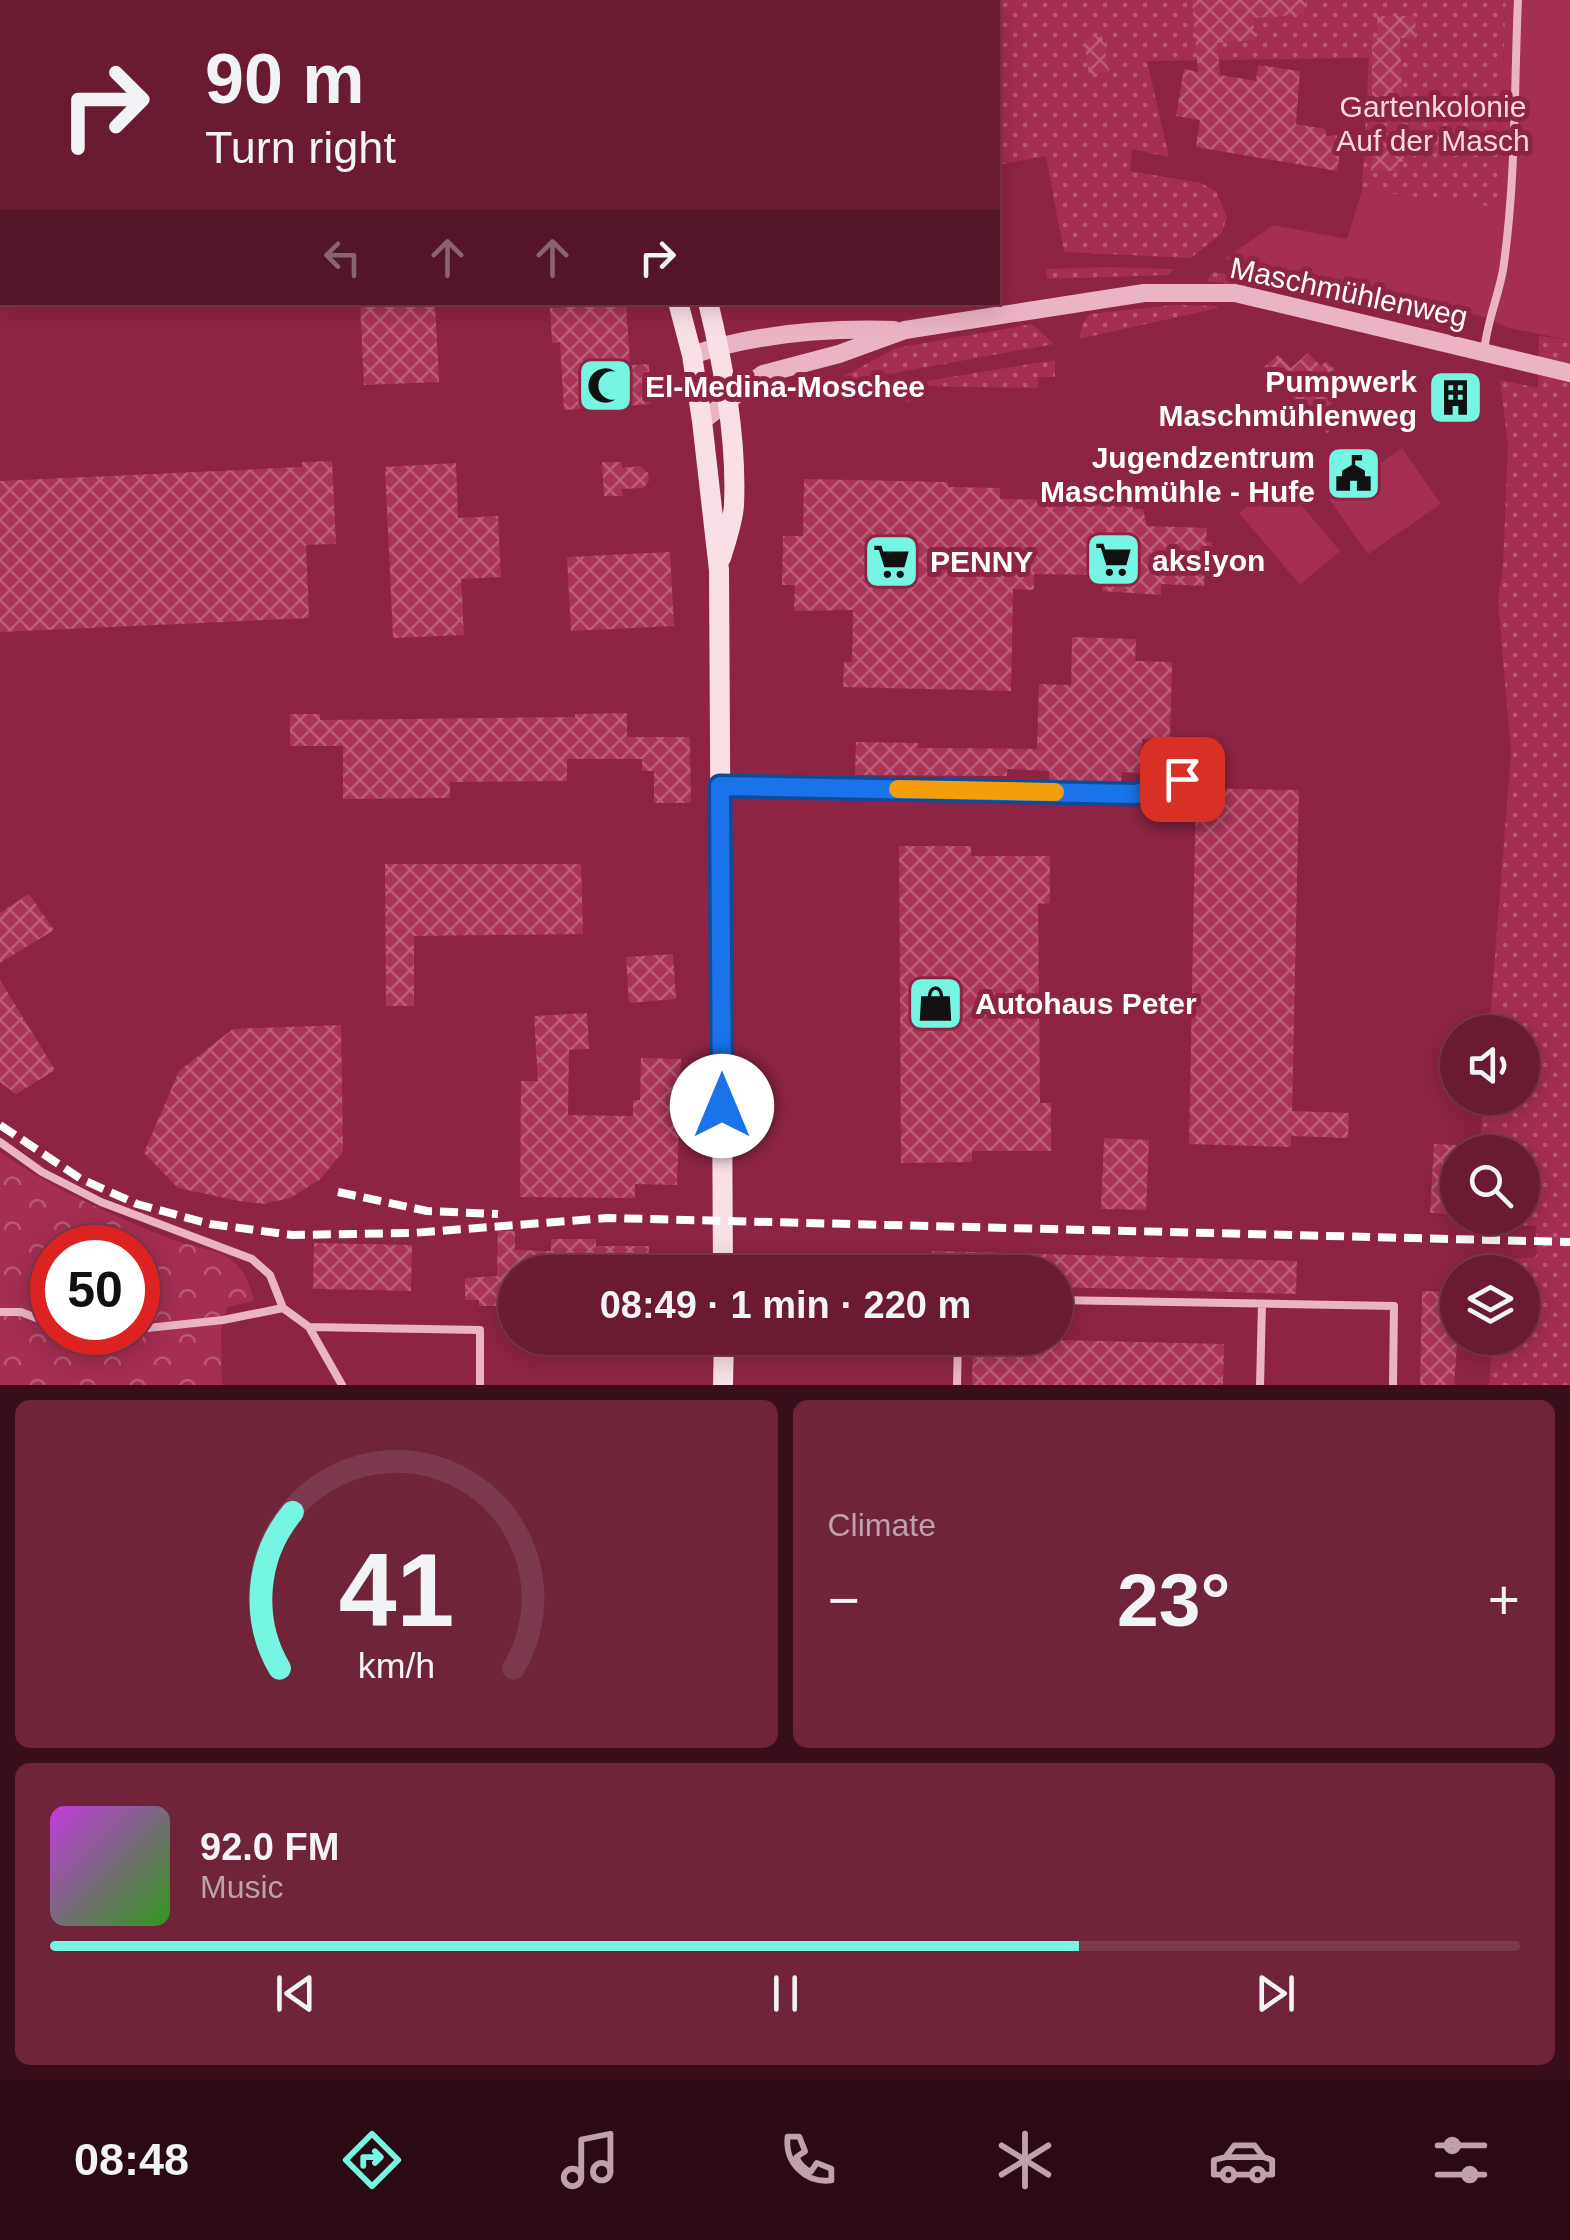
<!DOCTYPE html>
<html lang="en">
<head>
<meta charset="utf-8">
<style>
	:root { --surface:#6a1b32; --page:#6f243a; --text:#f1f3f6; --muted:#bea1ac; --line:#7d394d; --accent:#77f5e3 }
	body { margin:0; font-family:Arial,sans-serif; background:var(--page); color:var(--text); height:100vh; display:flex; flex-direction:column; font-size:38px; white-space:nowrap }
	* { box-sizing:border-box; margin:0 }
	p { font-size:32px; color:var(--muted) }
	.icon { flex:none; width:55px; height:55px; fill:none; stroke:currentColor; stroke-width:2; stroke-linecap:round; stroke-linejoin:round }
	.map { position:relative; height:1385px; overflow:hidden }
	.side { display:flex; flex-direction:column; gap:15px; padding:15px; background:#3a0f1c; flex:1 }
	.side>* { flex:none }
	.banner { position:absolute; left:0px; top:0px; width:1000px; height:305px; box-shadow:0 5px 25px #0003,0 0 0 2px var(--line); background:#6a1b32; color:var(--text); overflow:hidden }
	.fabs { position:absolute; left:1440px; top:1015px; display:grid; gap:20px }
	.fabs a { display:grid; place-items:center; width:100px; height:100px; border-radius:50%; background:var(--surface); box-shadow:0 5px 25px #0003,0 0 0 2px var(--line); font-size:50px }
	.speed { position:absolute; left:30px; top:1225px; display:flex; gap:20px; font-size:50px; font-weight:700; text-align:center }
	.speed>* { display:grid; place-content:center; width:130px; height:130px; border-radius:50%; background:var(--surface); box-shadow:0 5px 25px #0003,0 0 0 2px var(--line); line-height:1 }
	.speed .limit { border:15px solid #d22; background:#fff; color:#111 }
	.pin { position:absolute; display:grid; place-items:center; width:85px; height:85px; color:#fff; margin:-42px; border-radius:20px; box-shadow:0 5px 15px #0006 }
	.me { position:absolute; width:110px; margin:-55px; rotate:0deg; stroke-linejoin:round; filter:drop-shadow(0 0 8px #0008) }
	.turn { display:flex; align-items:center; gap:35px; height:210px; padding:0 40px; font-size:45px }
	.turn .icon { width:130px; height:130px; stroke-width:2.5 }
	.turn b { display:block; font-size:70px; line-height:85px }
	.lanes { display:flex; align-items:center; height:95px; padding:0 40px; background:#0003; justify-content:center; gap:50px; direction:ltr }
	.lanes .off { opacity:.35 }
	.big { font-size:75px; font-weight:800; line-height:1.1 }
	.side .tile { flex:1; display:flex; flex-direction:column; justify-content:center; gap:15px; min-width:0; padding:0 35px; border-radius:15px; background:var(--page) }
	.side .dial { align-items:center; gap:0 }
	.dial svg { height:260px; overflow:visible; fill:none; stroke:var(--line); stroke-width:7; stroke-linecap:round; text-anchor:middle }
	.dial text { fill:var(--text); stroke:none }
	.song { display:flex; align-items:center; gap:30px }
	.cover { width:120px; height:120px; border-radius:15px; background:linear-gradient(135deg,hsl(290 70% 55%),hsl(110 70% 35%)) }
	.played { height:10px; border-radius:5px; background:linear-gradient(90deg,var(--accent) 70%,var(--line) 70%) }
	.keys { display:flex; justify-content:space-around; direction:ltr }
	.heat { display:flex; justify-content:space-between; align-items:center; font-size:55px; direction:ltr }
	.side .tiles { flex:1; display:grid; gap:15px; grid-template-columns:1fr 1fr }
	.tile:last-child { grid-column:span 2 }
	.trip { position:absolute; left:498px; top:1255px; width:575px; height:100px; border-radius:50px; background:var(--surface); box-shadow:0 5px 25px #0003,0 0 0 2px var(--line); font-weight:800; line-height:100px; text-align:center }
	.menu { display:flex; height:160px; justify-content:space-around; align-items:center; background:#2a0b14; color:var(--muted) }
	.menu .icon { width:70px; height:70px }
	.menu .selected { color:var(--accent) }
	.menu b { font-size:45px; color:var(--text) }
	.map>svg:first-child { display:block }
	.grass { fill:url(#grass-dots) }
	.forest { fill:url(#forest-crowns); fill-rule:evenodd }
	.park { fill:#a52e53 }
	.building { fill:url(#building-cross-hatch) }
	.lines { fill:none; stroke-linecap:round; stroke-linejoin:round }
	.service { stroke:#ebb4c5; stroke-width:8 }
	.tertiary { stroke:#ebb4c5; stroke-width:18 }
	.secondary { stroke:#f9dfe6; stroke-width:20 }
	.rail { stroke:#fff; stroke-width:8; stroke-dasharray:18 8; stroke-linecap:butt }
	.route-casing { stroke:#114b97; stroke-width:25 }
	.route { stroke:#1a73e8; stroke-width:18 }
	.slow { stroke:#f59e0b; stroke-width:18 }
	.labels { text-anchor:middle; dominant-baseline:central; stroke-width:10; stroke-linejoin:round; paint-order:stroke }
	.park-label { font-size:30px; fill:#f8d8e2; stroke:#8d2443 }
	.street-label { font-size:30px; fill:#fff; stroke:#8d2443 }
	.poi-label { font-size:30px; font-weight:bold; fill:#fff; stroke:#8d2443; text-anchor:start }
</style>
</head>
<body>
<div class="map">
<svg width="1570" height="1385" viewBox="0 0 1570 1385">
	<defs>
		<pattern id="grass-dots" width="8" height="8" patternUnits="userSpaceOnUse" patternTransform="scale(2.5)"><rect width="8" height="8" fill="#a52e53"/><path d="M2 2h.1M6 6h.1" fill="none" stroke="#b75875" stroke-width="1.8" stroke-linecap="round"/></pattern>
		<pattern id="forest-crowns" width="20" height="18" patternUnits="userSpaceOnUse" patternTransform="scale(2.5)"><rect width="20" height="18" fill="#a52e53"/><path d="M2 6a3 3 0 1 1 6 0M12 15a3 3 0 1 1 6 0" fill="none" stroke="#b75875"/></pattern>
		<pattern id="building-cross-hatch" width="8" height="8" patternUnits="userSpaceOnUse" patternTransform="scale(2.5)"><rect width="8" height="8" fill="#aa3458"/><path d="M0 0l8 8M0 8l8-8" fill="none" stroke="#bb5d79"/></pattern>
	</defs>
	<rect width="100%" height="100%" fill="#8d2443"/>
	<path class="grass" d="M 928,0 L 1506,0 L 1497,208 L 1362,190 L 1369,58 L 1147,61 L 1169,157 L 1132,149 L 1130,171 L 1201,183 L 1216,191 L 1227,217 L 1222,233 L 1191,258 L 1064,252 L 1046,156 L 998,165 L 998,2 Z
		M 1110,267 L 1174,269 L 1169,275 L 1047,279 L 1045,269 Z
		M 1213,272 L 1251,277 L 1453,322 L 1466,334 L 1287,291 L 1206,281 Z
		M 1174,305 L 1217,306 L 1218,308 L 1079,339 L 1083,323 L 1090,314 Z
		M 1032,324 L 1054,344 L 845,382 L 844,376 L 896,348 Z
		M 1539,336 L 1570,340 L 1570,1385 L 1489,1385 L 1492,1338 L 1522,1338 L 1522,1272 L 1496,1272 L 1497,1260 L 1535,1257 L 1537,1254 L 1536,1226 L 1515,1225 L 1483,1218 L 1522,1218 L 1522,1152 L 1479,1152 L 1484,1098 L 1522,1098 L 1522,1032 L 1489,1032 L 1511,753 L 1498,600 L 1503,565 L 1508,445 L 1500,380 L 1538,388 Z
		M 1055,360 L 1055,377 L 1038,377 L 1038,388 L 915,386 L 914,402 L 866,399 L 830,404 L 851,400 L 851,393 Z"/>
	<path class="forest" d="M 0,1152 C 53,1189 114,1217 174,1240 C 192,1247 219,1249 233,1261 C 246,1273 250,1285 254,1301 L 227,1307 L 221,1331 L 222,1385 L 0,1385 ZM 52,1248 L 138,1248 L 138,1332 L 52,1332 Z"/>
	<path class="park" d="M 1506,0 L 1570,0 L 1570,340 L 1508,328 L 1481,316 L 1224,259 L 1273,225 L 1347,239 L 1362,190 L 1497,207 Z
		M 1402,448 L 1441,504 L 1368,554 L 1329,499 Z
		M 1279,479 L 1340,551 L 1300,585 L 1239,513 Z"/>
	<path class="building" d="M 1192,0 L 1304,0 L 1304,14 L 1253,18 L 1255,40 L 1217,43 L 1220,75 L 1256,81 L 1258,65 L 1300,71 L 1296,124 L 1325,129 L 1326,136 L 1343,135 L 1337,171 L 1196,147 L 1200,120 L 1176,116 L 1184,69 L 1198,72 Z
		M 1377,16 L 1415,16 L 1416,38 L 1400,38 L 1402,96 L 1397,96 L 1398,110 L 1372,117 L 1372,38 L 1378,38 Z
		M 1102,36 L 1109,71 L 1089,75 L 1084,39 Z
		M 1465,130 L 1466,152 L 1436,153 L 1435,131 Z
		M 1401,133 L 1404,162 L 1398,162 L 1398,171 L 1371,171 L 1372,134 Z
		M 360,302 L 435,302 L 439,382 L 364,385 Z
		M 626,304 L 630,365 L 649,364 L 651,404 L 564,410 L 560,342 L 552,343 L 550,308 Z
		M 1308,353 L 1321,366 L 1326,361 L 1350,386 L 1328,407 L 1340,422 L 1327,433 L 1264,367 L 1278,355 L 1291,368 Z
		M 1446,384 L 1472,389 L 1467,411 L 1441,406 Z
		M 332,461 L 336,544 L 306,545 L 309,618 L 0,632 L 0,481 L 302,467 L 302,462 Z
		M 602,462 L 621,462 L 622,468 L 640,466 L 648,473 L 649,481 L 643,488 L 622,489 L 623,496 L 604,496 Z
		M 456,463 L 458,518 L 498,516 L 501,577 L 461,579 L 464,635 L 393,638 L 385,467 Z
		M 804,479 L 948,482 L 948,487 L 1000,488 L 1000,499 L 1133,501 L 1133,509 L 1143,509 L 1147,526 L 1207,528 L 1206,542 L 1212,542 L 1211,572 L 1205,571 L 1204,586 L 1161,584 L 1161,595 L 1102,591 L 1103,575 L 1034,574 L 1034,590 L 1013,589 L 1011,691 L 843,687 L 844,662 L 852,662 L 853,610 L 794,611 L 795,585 L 782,585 L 783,536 L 803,536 Z
		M 670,552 L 674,626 L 571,631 L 567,557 Z
		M 1072,637 L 1136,639 L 1135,661 L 1172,662 L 1170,740 L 1142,739 L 1141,773 L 1122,772 L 1121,782 L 1049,781 L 1049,771 L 1007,769 L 1007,776 L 855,775 L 856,742 L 918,743 L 918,748 L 1037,749 L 1039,684 L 1071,685 Z
		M 627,713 L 627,737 L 690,737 L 691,803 L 654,803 L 654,771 L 642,771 L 642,759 L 567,759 L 567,781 L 450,782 L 450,798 L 343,799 L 343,746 L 290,746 L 290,714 L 320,714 L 320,720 L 575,717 L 575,714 Z
		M 1196,788 L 1299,790 L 1292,1111 L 1349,1113 L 1348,1138 L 1291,1136 L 1291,1147 L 1189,1144 Z
		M 899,846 L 971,846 L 971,856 L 1050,856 L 1050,903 L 1038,904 L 1040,1103 L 1051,1103 L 1051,1151 L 972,1151 L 972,1162 L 901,1163 Z
		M 385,864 L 581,864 L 583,934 L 414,936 L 414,1006 L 386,1006 Z
		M 29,894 L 54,930 L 0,963 L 0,913 Z
		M 673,954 L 676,999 L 629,1003 L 626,957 Z
		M 0,980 L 55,1070 L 16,1094 L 0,1082 Z
		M 587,1013 L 589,1049 L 569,1050 L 568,1115 L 633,1116 L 633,1100 L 640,1100 L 641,1058 L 681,1059 L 677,1185 L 635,1184 L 635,1198 L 520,1197 L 521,1081 L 538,1081 L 534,1016 Z
		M 341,1025 L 343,1152 L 319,1180 L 290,1198 L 264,1204 L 239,1201 L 178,1188 L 144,1153 L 179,1071 L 233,1029 Z
		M 1104,1138 L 1149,1140 L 1146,1210 L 1101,1209 Z
		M 1434,1144 L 1458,1145 L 1458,1214 L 1430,1213 Z
		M 498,1231 L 515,1231 L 515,1250 L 551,1251 L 551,1239 L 596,1239 L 596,1246 L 649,1246 L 648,1272 L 515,1272 L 515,1306 L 479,1306 L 479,1300 L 465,1300 L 465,1278 L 497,1276 Z
		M 314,1243 L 412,1245 L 411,1291 L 313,1289 Z
		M 932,1251 L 1297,1261 L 1296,1294 L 1055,1287 L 1055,1272 L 931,1272 Z
		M 1422,1291 L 1455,1292 L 1458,1331 L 1454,1385 L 1420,1385 Z
		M 973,1338 L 1224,1344 L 1223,1385 L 972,1385 Z"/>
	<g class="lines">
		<path class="service" d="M 1484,353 C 1486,324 1498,298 1503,270 C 1516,182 1514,89 1518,0
			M 724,786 L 1136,794 L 1182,779
			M 0,1142 L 42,1172 L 101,1202 L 252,1259 L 270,1275 L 283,1308
			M 1055,1300 L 1394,1306 L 1393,1385
			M 0,1312 L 21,1312 L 52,1324
			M 309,1327 L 480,1330 L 480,1385
			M 138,1329 L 223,1320 L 283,1308 L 309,1327 L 342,1385
			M 957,1385 L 958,1338
			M 1260,1385 L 1262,1304"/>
		<path class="tertiary" d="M 692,355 C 757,333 827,328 894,330
			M 702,421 L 763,374 L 839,354 L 905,330 L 1144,293 L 1235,293 L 1570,373"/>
		<path class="secondary" d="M 547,0 L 548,2
			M 678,302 L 692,355 L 702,421 L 719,570 L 723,1272
			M 708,302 C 724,367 737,438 734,505 C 733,522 726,541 721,558
			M 723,1385 L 724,1338"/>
		<path class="rail" d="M 0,1125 L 81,1179 L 137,1204 L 210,1224 L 292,1235 L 412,1233 L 608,1218 L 1570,1242
			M 338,1192 L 427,1211 L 498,1214"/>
	</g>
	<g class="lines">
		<defs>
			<path id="route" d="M 722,1106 L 720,786 L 1136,794 L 1182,779"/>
		</defs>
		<use href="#route" class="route-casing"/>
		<use href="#route" class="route"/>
		<path class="slow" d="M 898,789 L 1055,792"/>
	</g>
	<defs>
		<symbol id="mosque-square" viewBox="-11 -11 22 22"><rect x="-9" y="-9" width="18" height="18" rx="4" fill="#77f5e3" stroke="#8d2443"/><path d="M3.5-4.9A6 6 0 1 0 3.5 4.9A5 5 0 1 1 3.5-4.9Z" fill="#111"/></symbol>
		<symbol id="building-square" viewBox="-11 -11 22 22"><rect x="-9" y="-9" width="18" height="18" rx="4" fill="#77f5e3" stroke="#8d2443"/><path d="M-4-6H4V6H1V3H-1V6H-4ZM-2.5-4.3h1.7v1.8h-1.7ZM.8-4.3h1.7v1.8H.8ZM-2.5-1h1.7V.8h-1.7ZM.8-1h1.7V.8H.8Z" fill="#111"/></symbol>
		<symbol id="civic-square" viewBox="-11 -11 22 22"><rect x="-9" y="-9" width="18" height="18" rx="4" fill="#77f5e3" stroke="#8d2443"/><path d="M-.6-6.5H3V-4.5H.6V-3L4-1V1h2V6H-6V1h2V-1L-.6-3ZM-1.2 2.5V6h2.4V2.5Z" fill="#111"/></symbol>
		<symbol id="supermarket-square" viewBox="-11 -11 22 22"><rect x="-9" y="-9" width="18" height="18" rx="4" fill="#77f5e3" stroke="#8d2443"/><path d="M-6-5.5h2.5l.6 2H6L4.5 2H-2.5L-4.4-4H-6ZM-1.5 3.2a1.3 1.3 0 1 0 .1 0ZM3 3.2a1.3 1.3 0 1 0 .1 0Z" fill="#111"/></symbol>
		<symbol id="shop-square" viewBox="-11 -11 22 22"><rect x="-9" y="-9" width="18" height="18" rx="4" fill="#77f5e3" stroke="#8d2443"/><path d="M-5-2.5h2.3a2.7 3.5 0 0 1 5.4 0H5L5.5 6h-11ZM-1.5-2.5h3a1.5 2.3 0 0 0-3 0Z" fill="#111"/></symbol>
	</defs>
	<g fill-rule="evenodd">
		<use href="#mosque-square" x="574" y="354" width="63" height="63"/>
		<use href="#building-square" x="1424" y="366" width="63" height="63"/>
		<use href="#civic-square" x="1322" y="442" width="63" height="63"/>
		<use href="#supermarket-square" x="1082" y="528" width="63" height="63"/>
		<use href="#supermarket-square" x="860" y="530" width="63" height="63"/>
		<use href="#shop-square" x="904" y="972" width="63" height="63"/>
	</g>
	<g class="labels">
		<g class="park-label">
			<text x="1433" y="106">Gartenkolonie<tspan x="1433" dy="34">Auf der Masch</tspan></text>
		</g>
		<g class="street-label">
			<text transform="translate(1349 292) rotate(12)">Maschmühlenweg</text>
		</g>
		<g class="poi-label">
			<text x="1417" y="381" text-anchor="end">Pumpwerk<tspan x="1417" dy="34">Maschmühlenweg</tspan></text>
			<text x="645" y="386">El-Medina-Moschee</text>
			<text x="1315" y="457" text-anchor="end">Jugendzentrum<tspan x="1315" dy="34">Maschmühle - Hufe</tspan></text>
			<text x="1152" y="560">aks!yon</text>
			<text x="930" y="561">PENNY</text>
			<text x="975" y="1003">Autohaus Peter</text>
		</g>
	</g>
</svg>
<div class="fabs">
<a><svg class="icon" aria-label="sound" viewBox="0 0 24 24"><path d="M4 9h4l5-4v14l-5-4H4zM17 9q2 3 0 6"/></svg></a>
<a><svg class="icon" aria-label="search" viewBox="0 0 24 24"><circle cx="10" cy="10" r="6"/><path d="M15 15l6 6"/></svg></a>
<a><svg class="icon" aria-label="layers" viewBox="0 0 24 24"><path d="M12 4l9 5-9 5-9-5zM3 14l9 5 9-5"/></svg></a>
</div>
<div class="speed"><div class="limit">50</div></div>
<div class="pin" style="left:1182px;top:779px;background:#d93025"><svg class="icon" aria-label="arrive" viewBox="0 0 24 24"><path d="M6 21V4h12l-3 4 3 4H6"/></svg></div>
<svg class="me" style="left:722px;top:1106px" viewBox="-20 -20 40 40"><circle r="19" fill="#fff"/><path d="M0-13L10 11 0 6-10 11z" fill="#1a73e8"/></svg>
<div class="trip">08:49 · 1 min · 220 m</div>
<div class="banner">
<div class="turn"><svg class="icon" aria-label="right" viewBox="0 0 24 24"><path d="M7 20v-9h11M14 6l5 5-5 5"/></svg><div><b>90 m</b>Turn right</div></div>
<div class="lanes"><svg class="icon off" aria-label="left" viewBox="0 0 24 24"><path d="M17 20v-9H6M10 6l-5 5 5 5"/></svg><svg class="icon off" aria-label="ahead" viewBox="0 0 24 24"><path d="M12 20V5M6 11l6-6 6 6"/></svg><svg class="icon off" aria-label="ahead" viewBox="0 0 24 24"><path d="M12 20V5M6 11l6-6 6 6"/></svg><svg class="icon" aria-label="right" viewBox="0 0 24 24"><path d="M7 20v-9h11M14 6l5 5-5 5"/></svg></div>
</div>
</div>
<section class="side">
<div class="tiles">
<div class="tile dial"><svg viewBox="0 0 100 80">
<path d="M14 69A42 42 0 1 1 86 69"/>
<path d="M14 69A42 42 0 0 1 18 21" stroke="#77f5e3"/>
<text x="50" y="56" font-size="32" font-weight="700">41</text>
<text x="50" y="72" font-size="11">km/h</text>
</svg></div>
<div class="tile"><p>Climate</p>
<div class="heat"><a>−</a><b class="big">23°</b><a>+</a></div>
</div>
<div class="tile">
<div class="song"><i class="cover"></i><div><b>92.0 FM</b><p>Music</p></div></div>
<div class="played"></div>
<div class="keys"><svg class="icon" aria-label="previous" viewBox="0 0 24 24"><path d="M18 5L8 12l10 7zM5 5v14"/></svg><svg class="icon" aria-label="pause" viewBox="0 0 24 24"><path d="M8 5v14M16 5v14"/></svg><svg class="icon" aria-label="next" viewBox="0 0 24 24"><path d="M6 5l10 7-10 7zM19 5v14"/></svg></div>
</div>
</div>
</section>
<nav class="menu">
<b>08:48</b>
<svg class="icon selected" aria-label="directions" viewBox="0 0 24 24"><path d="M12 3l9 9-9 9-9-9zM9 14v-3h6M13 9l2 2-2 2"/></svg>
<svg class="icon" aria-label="music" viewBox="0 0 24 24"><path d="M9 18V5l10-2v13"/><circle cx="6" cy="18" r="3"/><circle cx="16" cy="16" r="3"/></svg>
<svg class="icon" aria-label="phone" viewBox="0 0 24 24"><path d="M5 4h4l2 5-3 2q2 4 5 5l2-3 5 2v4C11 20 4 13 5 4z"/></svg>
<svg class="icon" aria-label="climate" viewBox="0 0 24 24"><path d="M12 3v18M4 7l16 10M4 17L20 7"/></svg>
<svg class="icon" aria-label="car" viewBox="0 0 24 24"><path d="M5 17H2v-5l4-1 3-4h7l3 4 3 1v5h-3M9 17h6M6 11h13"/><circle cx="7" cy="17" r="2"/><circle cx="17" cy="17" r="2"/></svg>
<svg class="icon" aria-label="filters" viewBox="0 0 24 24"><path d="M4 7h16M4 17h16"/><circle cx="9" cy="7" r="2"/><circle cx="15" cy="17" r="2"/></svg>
</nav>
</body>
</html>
